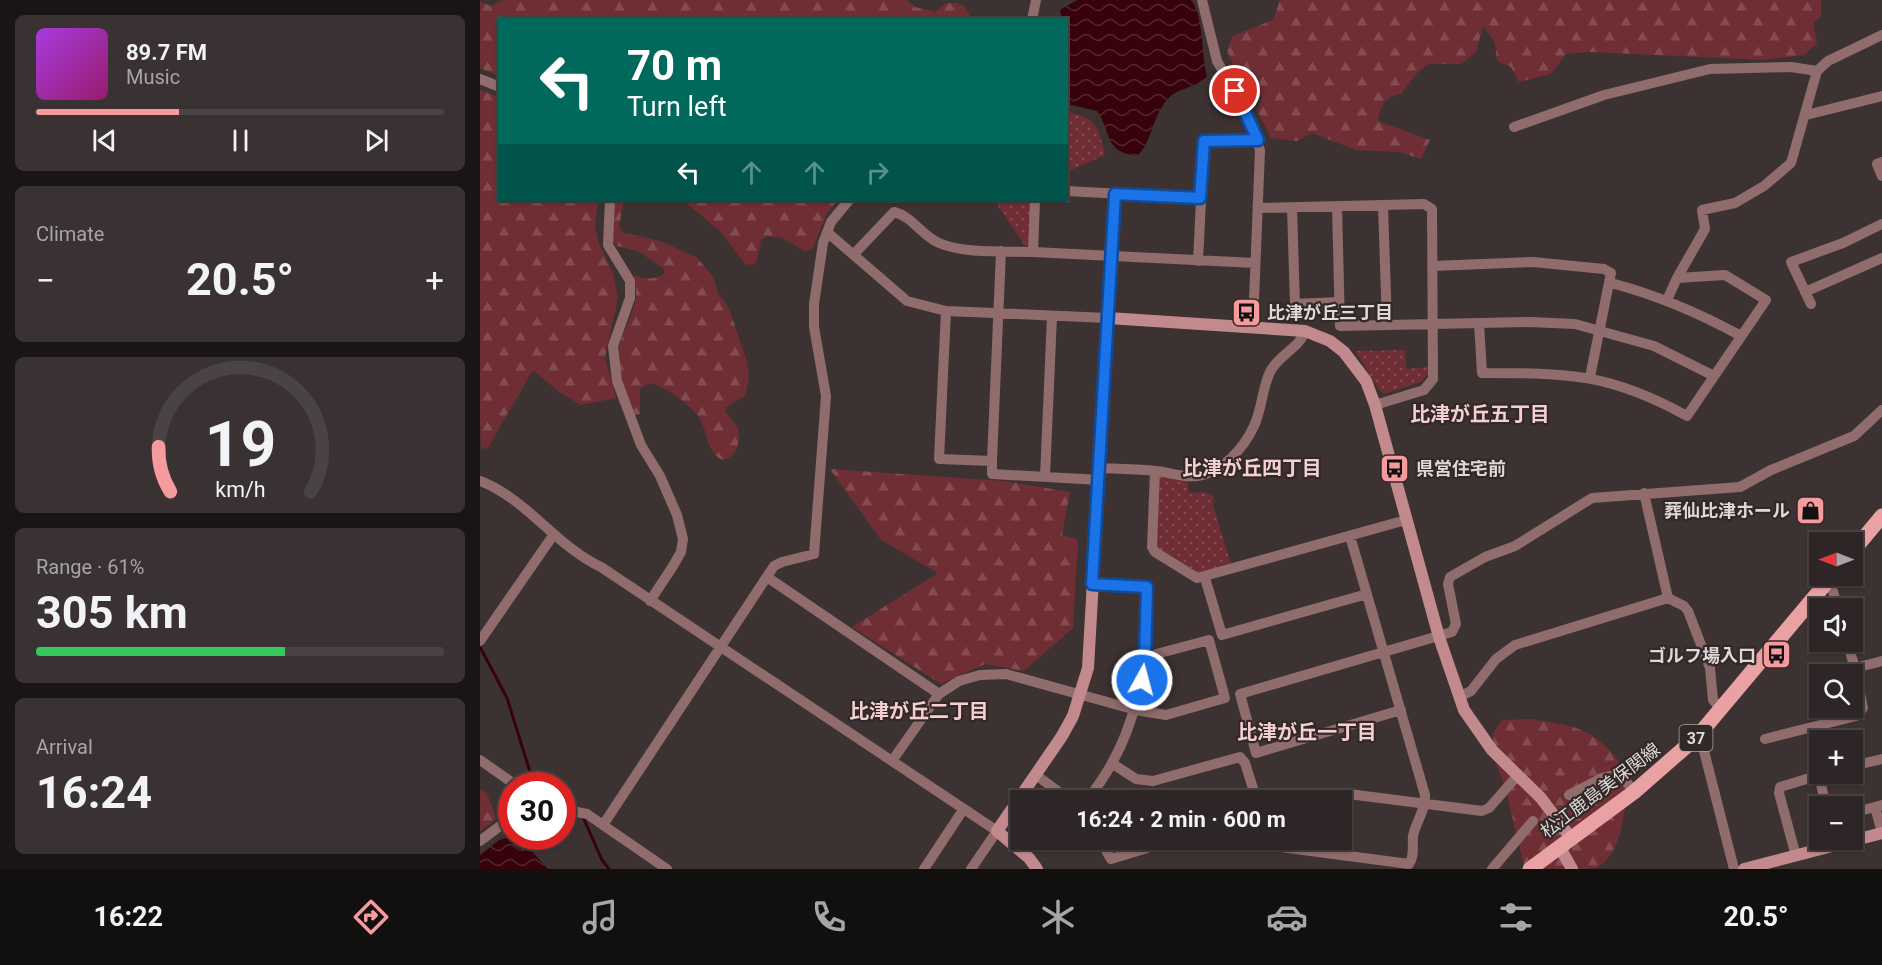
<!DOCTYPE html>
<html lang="en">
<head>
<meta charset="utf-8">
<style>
	:root { --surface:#2e2626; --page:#3a3232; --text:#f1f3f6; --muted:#a7a5a7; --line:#494343; --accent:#f59b9e }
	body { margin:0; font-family:Roboto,"Noto Sans JP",sans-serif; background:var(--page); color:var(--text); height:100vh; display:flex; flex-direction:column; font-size:22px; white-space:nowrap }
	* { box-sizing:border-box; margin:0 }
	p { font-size:20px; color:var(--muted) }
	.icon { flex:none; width:33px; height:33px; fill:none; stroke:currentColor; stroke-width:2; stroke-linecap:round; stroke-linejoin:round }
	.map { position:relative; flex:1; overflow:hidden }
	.drawer { display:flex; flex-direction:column; gap:15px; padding:15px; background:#191515; width:480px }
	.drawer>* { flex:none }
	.hud { position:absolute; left:18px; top:18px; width:570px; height:183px; border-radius:0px; box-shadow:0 2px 4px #0004,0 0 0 2px var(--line); background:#00695c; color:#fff; overflow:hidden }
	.needle { width:39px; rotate:270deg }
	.controls { position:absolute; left:1329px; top:532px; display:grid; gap:12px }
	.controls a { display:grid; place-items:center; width:54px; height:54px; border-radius:0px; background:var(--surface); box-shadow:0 2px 4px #0004,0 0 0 2px var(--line); font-size:30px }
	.speed { position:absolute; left:18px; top:772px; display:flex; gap:12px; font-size:30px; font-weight:700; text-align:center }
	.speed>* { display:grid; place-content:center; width:78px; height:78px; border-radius:50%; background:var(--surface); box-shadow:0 2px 4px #0004,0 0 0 2px var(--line); line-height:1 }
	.speed .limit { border:9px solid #d22; background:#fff; color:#111 }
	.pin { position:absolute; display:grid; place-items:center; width:51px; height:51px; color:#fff; margin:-26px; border:3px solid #fff; border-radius:50%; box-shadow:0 2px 6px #0007 }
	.me { position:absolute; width:66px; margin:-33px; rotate:7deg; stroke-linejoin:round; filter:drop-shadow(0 0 4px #0008) }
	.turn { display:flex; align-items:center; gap:21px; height:126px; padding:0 30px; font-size:27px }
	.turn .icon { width:78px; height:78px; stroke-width:2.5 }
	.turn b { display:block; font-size:42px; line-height:51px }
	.lanes { display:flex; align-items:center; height:57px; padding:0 30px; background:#0003; justify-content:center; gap:30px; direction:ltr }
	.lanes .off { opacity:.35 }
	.big { font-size:45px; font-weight:700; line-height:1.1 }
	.drawer .tile { flex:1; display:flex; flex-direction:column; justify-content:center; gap:9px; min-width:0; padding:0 21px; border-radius:9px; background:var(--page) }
	.drawer .dial { align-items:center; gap:0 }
	.dial svg { height:156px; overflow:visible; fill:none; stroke:var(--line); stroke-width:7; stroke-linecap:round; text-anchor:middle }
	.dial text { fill:var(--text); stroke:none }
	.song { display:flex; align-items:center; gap:18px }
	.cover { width:72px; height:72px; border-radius:9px; background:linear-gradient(135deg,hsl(280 70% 55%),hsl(320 70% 35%)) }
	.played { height:6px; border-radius:3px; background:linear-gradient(90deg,var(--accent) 35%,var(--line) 35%) }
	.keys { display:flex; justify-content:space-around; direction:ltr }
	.heat { display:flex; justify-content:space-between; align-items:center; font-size:33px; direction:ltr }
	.charge { height:9px; border-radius:4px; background:linear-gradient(90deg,#34c759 61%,var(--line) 0) }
	.trip { position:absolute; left:530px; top:790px; width:342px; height:60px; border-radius:0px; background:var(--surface); box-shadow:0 2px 4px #0004,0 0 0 2px var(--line); font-weight:700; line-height:60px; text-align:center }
	.tab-bar { display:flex; height:96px; justify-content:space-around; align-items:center; background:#120f0f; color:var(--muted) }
	.tab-bar .icon { width:42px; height:42px }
	.tab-bar .current { color:var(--accent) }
	.tab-bar b { font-size:27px; color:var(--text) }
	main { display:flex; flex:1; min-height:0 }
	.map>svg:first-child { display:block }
	.grass { fill:url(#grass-dots) }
	.forest { fill:url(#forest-firs) }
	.water { fill:url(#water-waves) }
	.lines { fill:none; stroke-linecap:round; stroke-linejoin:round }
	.stream { stroke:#37020b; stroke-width:3 }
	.street { stroke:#906c6d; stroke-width:10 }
	.secondary { stroke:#c28a8c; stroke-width:12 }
	.primary { stroke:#e9a1a4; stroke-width:15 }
	.route-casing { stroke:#114b97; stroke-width:15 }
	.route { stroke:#1a73e8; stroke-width:10 }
	.labels { text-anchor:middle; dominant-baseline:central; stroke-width:4.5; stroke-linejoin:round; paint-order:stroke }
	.shield { fill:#332828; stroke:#aba3a3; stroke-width:1.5 }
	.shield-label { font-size:16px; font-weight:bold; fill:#dfd8d8 }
	.poi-label { font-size:18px; font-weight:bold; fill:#dfd8d8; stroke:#332828; text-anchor:start }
	.street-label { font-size:18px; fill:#dfd8d8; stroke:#332828 }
	.neighbourhood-label { font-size:20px; font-weight:bold; fill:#f4d0d1; stroke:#332828 }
</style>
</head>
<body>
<main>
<section class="drawer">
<div class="tile">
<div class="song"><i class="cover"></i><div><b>89.7 FM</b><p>Music</p></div></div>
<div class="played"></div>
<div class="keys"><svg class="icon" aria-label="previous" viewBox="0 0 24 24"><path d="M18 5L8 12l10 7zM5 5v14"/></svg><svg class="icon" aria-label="pause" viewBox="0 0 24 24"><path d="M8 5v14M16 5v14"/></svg><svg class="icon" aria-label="next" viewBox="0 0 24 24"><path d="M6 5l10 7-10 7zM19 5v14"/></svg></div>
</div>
<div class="tile"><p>Climate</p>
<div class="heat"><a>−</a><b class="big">20.5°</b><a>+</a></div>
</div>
<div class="tile dial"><svg viewBox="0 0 100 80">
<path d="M14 69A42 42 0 1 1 86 69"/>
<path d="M14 69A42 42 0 0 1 8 46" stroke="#f59b9e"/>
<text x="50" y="56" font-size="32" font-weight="700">19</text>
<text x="50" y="72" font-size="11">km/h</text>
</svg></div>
<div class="tile"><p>Range · 61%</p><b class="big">305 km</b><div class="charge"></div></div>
<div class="tile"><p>Arrival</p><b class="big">16:24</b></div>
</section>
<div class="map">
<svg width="1402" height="869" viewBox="0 0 1402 869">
	<defs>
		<pattern id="grass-dots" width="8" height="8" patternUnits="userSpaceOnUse" patternTransform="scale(1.5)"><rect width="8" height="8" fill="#6e2e34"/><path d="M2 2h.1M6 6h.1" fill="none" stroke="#824c51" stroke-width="1.8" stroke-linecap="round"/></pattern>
		<pattern id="forest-firs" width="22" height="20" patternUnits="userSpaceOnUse" patternTransform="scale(1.5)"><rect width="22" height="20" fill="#6e2e34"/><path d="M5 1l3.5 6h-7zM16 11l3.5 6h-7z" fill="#824c51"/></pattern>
		<pattern id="water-waves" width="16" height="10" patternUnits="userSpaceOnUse" patternTransform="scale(1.5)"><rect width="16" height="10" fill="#37020b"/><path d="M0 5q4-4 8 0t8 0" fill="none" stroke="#54262e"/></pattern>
	</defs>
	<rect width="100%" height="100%" fill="#3d3232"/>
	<path class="grass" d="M 587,113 C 616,115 619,129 625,155 L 587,172 Z
		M 514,200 L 552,200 L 549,244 L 546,247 Z
		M 925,350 L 926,369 L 948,367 L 948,374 L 940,382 L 904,394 C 891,383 886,365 875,351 Z
		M 678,473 L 707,478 L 709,493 L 725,492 L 734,497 L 733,505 L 751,564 L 718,575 L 678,551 L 675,540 Z"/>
	<path class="forest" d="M 23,0 L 427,0 L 435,7 L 456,12 C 459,10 460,7 463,5 C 476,0 489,5 490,19 L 20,20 L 19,76 L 0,68 L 0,2 L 11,6 Z
		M 800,0 L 1341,0 L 1341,16 L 1333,23 L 1337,43 L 1324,55 L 1283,60 L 1111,52 L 1086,54 L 1071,74 L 1039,82 L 1031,67 L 1017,61 L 1015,43 L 1003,26 L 996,52 L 981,64 L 949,64 L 938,72 L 921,94 C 904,97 901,105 898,121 L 950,140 L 941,159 L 920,152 L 876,150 L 832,133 L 817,141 L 791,138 L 777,110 L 782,97 C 762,85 755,71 747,50 L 753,36 L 793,20 Z
		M 0,90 L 19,97 L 20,200 L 118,200 L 115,226 L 119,244 L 133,273 L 138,298 L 125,357 L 136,398 L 101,405 L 79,392 L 53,370 L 7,449 L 1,448 L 0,423 Z
		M 134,200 L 144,200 L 139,226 L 144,233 L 180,241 L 216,257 L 233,276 L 238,293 L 249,308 L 267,362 L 269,379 L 265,396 L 249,405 L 245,411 L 258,428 C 260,442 258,457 242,460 C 225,449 229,435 220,419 C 212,405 185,387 171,383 L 160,388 L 160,414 L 154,415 C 148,396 139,378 138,357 C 138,330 165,305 153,277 L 156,275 C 165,281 175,279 184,274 L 184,269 L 158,251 L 137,246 L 133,242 Z
		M 199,200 L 358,200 L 347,213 L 333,248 L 325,251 L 302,238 L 287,236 L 281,240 L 277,261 L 272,265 L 265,264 L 240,231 L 204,201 Z
		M 350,469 L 524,481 L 590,492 L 582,535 L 598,539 L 593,628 L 544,671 L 505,664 L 461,684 L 372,627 L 458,573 L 401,540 Z
		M 1051,719 C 1073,723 1100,725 1117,739 C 1124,744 1132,752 1137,759 C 1153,782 1145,856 1116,868 C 1107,869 1061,869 1047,869 L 1043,862 L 1025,786 L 1015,761 L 1013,733 L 1022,720 Z
		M 0,790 L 7,793 L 16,819 L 0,831 Z"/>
	<path class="water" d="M 597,0 L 711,0 C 724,16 721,54 727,76 C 718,89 699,86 688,99 C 672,116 673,141 657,156 C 624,152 632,133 617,111 L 587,104 L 586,20 L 582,19 L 580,10 Z
		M 27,838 L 47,846 L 68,869 L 0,869 L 0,855 L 19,840 Z"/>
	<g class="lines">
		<path class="stream" d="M 0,647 L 27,698 L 51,775 L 62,786
			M 103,817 L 122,860 L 129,869"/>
		<path class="street" d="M 722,0 L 737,61 L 764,108 L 780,150 L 773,325
			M 552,20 L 556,0
			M 0,79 L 20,87
			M 1326,115 L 1402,96
			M 1034,127 L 1124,95 L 1230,69 L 1311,67 L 1337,71 L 1348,61 L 1402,35
			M 1402,162 L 1397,164 L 1402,176
			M 586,191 L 720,198
			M 130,200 L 128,245 L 150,281 L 150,298 L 133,346 L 137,381 L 161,445 L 180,476 L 197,515 L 203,539 L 201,552 L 193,566 L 170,601
			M 903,206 L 907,325
			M 857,207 L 860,326 L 1050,322 L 1095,324 L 1174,346 L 1234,376
			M 779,208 L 944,204 L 952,209 L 953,379 L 944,390 L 895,405
			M 812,208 L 815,304 L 859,302
			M 347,232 L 427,301 L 466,311 L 628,318 L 635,194
			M 553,252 L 775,263
			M 375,253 L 414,212 C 432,216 442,236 459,243 C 484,254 526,251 553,252 L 555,200
			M 718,261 L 724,141 L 778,140
			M 953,266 L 1053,262 L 1124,269 L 1131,273 L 1110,377
			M 1131,283 C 1177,295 1219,313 1261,336
			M 1325,292 L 1402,258
			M 1187,300 L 1197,278
			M 1331,304 L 1311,262 L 1363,243 L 1402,224
			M 466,311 L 459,459 L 512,461 L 512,474 L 620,480
			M 999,323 L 1002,373 C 1087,373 1130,373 1207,416 L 1286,300 L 1245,275 L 1197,278 L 1225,229 L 1222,210 L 1255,203 L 1284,186 L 1311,163 L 1337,71
			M 512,461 L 521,251
			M 620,468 C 639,469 658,469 676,471 C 689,472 704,478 717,476 C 742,474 765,446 774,426 C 782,409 782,389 790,372 C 798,355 819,349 825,331
			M 675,471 L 672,547 L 675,552 L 717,578 L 926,520
			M 565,477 L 572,316
			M 0,481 C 47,499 76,546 121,567 L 517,831 L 491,869
			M 1164,493 L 1188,598 L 1204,606 L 1208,611 L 1230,668 L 1233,700 L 1241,709
			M 287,577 L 459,694
			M 725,578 L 742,635 L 887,594
			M 1347,582 L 1352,588 L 1358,609
			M 0,641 L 74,534
			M 1367,642 L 1375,668 L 1402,661
			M 979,697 L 991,691 L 1016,659 L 1035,645 L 1188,598
			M 921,710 L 776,753 L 760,694 L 972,632 L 976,624 L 968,584 L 970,577 L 1005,557 L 1035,546 L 1112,498 L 1260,487 L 1291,470 L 1374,436 L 1402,410
			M 1217,737 L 1223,747 L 1254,869
			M 1285,739 L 1376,716 L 1383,708 L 1375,668
			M 0,760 L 37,786
			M 412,761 L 459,694 L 479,681 L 500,675 L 526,674 L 656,710 L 686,715 L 745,698 L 729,640 L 665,657
			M 633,764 L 656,779 L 673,781 L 760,757 L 765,763 L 777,801
			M 1372,766 L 1402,759
			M 556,775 L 591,801
			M 1339,775 L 1346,807
			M 1089,795 L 1122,778 L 1136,775 L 1145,780 L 1154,792
			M 606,801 C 660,736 666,668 667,587 L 612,584
			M 828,801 L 861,793 L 1002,811 L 1009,808 L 1038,775
			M 82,809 L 107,814 L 187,869
			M 1372,813 L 1395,807
			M 123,825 L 294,566 L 302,562 L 334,554 L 346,396 L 334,327 L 334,304 L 343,243 L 351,222 L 369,200
			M 1402,833 L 1395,807 L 1402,805
			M 620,840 L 631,859 L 694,840
			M 788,840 L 793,846 L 929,864 C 935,856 932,845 933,836 C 936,821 946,810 945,795 L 870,536
			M 0,841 L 32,817
			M 1316,856 L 1299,793 L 1300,787 L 1343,774
			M 444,869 L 483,810
			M 1012,869 L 1053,821"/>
		<path class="secondary" d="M 1079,846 L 1092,869
			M 557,869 L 549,858 L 517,831 L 582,736 L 593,716 L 608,668 L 628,318 L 825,331 L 850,341 L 864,352 L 886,381 L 895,405 L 959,637 L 984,710 L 1012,750 L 1061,798 L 1091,838
			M 1264,869 L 1402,833"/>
		<path class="primary" d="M 1372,552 L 1402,516
			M 1050,869 L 1154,792 L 1217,737 L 1352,576"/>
	</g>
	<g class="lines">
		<defs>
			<path id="route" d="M 662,680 L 665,657 L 667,587 L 612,584 L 635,194 L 720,198 L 724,141 L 778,140 L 755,91"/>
		</defs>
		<use href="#route" class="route-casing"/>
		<use href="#route" class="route"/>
	</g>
	<defs>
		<symbol id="bus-square" viewBox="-11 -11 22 22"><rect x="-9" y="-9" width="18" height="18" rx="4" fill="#f59b9e" stroke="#332828"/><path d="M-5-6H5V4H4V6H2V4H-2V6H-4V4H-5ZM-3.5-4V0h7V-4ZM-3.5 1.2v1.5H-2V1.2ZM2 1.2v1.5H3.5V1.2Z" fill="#111"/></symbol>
		<symbol id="shop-square" viewBox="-11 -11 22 22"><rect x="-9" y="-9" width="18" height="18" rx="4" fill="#f59b9e" stroke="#332828"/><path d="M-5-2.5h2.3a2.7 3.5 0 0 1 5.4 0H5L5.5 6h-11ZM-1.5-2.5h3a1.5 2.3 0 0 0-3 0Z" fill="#111"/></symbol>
	</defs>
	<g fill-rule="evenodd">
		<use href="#bus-square" x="750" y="296" width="33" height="33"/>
		<use href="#bus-square" x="898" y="452" width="33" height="33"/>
		<use href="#shop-square" x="1314" y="494" width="33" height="33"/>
		<use href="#bus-square" x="1280" y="638" width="33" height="33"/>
	</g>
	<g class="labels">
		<rect class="shield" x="1199.5" y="725" width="33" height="26" rx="4.5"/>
		<g class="shield-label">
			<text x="1216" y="738">37</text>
		</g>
		<g class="poi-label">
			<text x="787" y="312">比津が丘三丁目</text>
			<text x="936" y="468">県営住宅前</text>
			<text x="1310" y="510" text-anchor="end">葬仙比津ホール</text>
			<text x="1276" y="655" text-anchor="end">ゴルフ場入口</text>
		</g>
		<g class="street-label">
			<text transform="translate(1120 790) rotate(-37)">松江鹿島美保関線</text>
		</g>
		<g class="neighbourhood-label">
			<text x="1000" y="414">比津が丘五丁目</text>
			<text x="772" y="468">比津が丘四丁目</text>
			<text x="439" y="711">比津が丘二丁目</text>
			<text x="827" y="732">比津が丘一丁目</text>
		</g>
	</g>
</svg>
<div class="controls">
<a><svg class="needle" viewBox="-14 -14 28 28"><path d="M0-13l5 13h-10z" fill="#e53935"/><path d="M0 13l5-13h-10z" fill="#a7a5a7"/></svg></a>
<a><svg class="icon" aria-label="sound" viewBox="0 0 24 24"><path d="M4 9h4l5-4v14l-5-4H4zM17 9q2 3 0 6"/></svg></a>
<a><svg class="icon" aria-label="search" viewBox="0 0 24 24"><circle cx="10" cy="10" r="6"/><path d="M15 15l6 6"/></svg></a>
<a>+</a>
<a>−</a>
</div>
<div class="speed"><div class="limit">30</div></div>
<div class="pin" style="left:755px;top:91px;background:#d93025"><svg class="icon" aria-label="arrive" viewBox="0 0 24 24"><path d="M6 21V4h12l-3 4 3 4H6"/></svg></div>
<svg class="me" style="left:662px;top:680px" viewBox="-20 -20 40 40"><circle r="17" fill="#1a73e8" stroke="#fff" stroke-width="3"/><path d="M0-11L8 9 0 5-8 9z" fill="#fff"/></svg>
<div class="trip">16:24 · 2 min · 600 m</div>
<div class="hud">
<div class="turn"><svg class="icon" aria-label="left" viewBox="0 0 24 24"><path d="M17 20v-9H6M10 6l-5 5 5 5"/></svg><div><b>70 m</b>Turn left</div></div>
<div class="lanes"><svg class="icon" aria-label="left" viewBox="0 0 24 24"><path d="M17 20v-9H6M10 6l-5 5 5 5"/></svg><svg class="icon off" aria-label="ahead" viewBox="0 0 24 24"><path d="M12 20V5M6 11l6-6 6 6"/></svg><svg class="icon off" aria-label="ahead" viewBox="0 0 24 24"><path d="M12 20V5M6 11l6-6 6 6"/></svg><svg class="icon off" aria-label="right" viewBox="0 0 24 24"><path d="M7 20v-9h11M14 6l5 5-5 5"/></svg></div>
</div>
</div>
</main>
<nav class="tab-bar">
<b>16:22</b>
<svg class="icon current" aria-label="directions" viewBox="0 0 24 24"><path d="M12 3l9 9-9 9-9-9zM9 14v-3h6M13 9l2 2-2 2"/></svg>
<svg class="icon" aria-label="music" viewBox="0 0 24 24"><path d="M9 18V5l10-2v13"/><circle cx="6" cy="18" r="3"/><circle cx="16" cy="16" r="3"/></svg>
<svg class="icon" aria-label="phone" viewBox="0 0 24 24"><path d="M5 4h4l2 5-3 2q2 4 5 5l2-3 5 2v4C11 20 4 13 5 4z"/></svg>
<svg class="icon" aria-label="climate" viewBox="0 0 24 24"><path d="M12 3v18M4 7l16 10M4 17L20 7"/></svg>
<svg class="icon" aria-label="car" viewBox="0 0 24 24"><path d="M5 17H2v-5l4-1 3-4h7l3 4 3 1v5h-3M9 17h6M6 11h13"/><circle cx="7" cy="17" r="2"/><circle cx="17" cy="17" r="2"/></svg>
<svg class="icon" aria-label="filters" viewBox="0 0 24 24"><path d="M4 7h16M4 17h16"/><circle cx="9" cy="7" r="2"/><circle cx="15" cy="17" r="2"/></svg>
<b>20.5°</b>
</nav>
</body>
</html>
